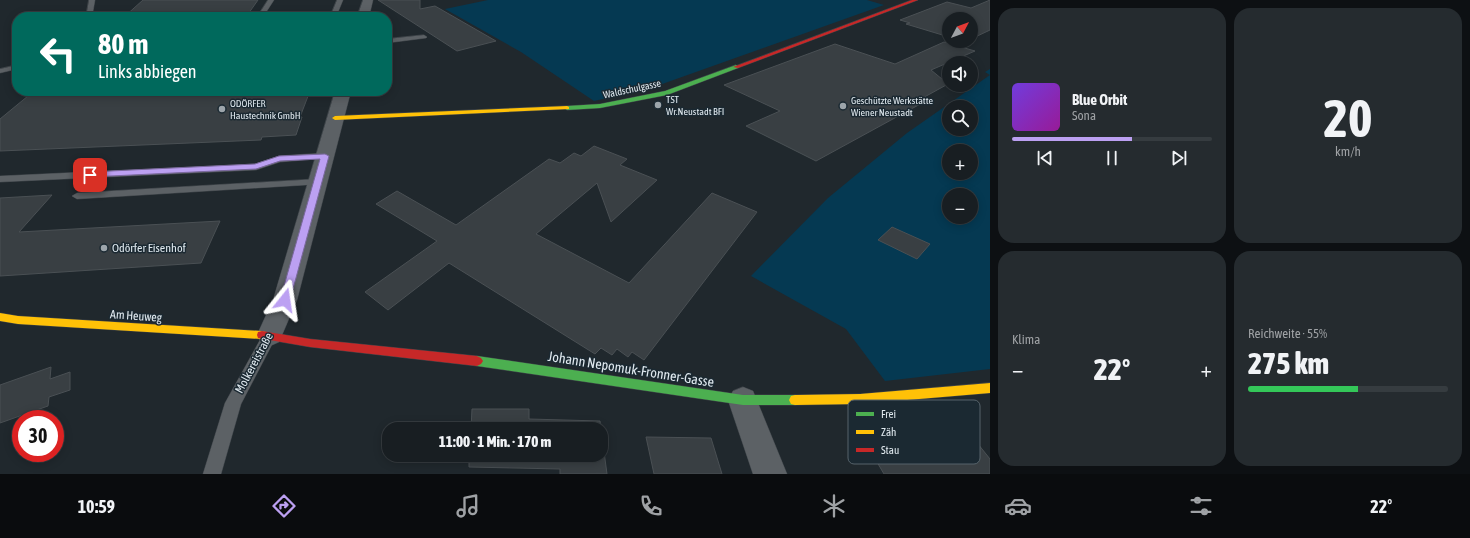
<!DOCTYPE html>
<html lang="de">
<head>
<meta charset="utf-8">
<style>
	:root { --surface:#181e22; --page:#252b2f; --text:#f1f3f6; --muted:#9fa2a5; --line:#363c40; --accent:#bca0f2 }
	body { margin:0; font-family:"Asap Condensed",sans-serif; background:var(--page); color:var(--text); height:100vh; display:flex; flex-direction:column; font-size:15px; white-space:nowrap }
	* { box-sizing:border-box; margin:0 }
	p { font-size:13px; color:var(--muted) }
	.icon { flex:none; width:22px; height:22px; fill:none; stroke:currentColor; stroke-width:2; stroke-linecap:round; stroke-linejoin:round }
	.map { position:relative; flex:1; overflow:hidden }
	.side { display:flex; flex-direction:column; gap:8px; padding:8px; background:#0d1013; width:480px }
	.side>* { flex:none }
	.guide { position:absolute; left:12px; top:12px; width:380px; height:84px; border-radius:16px; box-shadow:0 2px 10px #0003,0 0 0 1px var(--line); background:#00695c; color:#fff; overflow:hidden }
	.needle { width:26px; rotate:49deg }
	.buttons { position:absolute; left:942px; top:12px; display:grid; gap:8px }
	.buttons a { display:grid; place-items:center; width:36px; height:36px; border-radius:50%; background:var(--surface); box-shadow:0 2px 10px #0003,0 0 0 1px var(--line); font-size:20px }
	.speed { position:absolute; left:12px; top:410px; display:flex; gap:8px; font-size:20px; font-weight:700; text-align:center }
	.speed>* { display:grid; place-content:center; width:52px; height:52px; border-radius:50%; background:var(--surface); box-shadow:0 2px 10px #0003,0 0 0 1px var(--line); line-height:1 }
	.speed .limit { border:6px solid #d22; background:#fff; color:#111 }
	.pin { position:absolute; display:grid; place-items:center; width:34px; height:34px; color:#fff; margin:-17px; border-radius:8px; box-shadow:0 2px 6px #0006 }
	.me { position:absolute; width:44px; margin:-22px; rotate:15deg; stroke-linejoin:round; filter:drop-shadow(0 0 3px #0008) }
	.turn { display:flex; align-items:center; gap:14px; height:84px; padding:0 20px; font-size:18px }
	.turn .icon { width:52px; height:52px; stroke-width:2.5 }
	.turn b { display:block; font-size:28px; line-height:34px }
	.big { font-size:30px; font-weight:800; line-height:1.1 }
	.side .widget { flex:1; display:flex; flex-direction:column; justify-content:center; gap:6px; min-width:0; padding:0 14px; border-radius:16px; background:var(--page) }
	.side .dial { align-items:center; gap:0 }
	.dial b { font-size:52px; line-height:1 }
	.song { display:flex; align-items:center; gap:12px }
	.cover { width:48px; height:48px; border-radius:6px; background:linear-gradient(135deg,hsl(260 70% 55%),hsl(300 70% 35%)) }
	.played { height:4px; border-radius:2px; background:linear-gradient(90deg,var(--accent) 60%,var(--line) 60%) }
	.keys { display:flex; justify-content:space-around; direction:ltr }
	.heat { display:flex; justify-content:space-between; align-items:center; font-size:22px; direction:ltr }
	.charge { height:6px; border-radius:3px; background:linear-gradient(90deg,#34c759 55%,var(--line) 0) }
	.side .tiles { flex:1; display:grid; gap:8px; grid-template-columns:repeat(2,1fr) }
	.trip { position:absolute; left:382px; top:422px; width:226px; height:40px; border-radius:16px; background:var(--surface); box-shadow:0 2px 10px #0003,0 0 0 1px var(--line); font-weight:800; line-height:40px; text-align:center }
	.menu { display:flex; height:64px; justify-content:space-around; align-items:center; background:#0a0c0e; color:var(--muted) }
	.menu .icon { width:28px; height:28px }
	.menu .selected { color:var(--accent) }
	.menu b { font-size:18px; color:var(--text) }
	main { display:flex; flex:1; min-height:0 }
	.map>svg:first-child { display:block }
	.green { fill:#053952; fill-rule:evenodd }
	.building { fill:#393f43; stroke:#4a5054 }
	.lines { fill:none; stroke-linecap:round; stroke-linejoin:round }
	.lane-casing { stroke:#3e4449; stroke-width:1 }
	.street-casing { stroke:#3e4449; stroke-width:1 }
	.fast-casing { stroke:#3e4449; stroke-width:1 }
	.slow-casing { stroke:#3e4449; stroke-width:1 }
	.jam-casing { stroke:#3e4449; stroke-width:1 }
	.lane { fill:#5c6165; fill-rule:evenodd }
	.street { fill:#5c6165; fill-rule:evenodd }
	.fast { fill:#4caf50; fill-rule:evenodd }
	.slow { fill:#ffc107; fill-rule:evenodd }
	.jam { fill:#c62828; fill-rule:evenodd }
	.route { fill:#bca0f2; stroke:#7a689d }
	.poi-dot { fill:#9da5ab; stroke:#1b2932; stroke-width:1.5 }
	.labels { text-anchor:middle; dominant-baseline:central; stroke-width:3; stroke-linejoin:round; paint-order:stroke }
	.far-street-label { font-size:10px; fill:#e0e9ef; stroke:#1b2932 }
	.far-poi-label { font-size:10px; fill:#e0e9ef; stroke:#1b2932; text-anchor:start }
	.poi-label { font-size:12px; fill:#e0e9ef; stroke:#1b2932; text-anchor:start }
	.street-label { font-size:12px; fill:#e0e9ef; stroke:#1b2932 }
	.near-street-label { font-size:14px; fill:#e0e9ef; stroke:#1b2932 }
	.key { fill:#1b2932; stroke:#56636b; stroke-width:1 }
	.key-label { font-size:11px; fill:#e0e9ef }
</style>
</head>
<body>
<main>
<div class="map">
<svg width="990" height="474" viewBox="0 0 990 474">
	<rect width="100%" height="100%" fill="#20282d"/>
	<path class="green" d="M 488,0 L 867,0 L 884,5 L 651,88 L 594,101 L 521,52 L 445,9 Z
		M 990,69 L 990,369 L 885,381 L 846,329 L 751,276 L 828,198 L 907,133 L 990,75 L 985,72 ZM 949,107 L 971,107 L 971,129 L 949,129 ZM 949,151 L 971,151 L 971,173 L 949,173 ZM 949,195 L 971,195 L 971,217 L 949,217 Z"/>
	<path class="building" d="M 143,0 L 258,0 L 246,17 L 124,17 Z
		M 378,0 L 420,0 L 420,9 L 435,6 L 496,41 L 457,51 Z
		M 990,0 L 990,30 L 971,39 L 971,19 L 949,19 L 949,37 L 906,24 L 910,23 L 900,20 L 947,2 L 971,8 Z
		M 944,42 L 975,51 L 931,70 L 948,84 L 919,100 L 924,102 L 816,161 L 746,126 L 780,111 L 724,85 L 835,44 L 895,64 Z
		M 34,91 L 310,91 L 300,117 L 302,117 L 296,135 L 262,137 L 261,140 L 0,151 L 0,119 Z
		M 594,146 L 627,159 L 620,165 L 657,180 L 611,222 L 597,183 L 536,234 L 629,283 L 712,193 L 757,212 L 644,360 L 632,352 L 628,357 L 617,349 L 612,355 L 601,348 L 595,354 L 449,263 L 388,310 L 365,292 L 437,241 L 376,204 L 397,191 L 456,225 L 549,159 L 560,163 L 574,153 L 581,156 Z
		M 52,195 L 19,232 L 220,221 L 201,263 L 0,276 L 0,198 Z
		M 892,227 L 930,244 L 917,259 L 878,240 Z
		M 51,367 L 50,379 L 70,372 L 70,390 L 49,397 L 48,406 L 0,423 L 0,385 Z
		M 472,409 L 529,409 L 529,419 L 600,421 L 601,429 L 471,429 Z
		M 601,429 L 607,474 L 560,474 L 560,469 L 469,467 L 469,455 L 601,455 Z
		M 646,437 L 711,438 L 722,474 L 654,474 Z
		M 974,439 L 990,459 L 990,474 L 884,474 L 867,445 Z"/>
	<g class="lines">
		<defs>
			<path id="lane" d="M 89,0 L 95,0 L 92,17 L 86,17 Z
				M 268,0 L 274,0 L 263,17 L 257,17 Z
				M 337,0 L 343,0 L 336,17 L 330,17 Z
				M 424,35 L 427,37 L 426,38 L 387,43 L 387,39 Z
				M 17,65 L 17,69 L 0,73 L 0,69 Z
				M 325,153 L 329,154 L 330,156 L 329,158 L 280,162 L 256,170 L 0,182 L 0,176 L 255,164 L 279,156 Z
				M 318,179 L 323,182 L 322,184 L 77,199 L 72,196 L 77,193 Z
				M 270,329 L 275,331 L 277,335 L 241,404 L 221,474 L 203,474 L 225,403 L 265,331 Z"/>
			<path id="street" d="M 363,0 L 373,0 L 369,17 L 357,17 Z
				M 335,91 L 351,91 L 297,300 L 279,342 L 270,346 L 261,342 L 257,335 L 273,300 Z
				M 743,387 L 753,391 L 787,474 L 753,474 L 728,400 L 733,391 Z"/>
			<path id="fast" d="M 736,65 L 739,67 L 738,68 L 667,95 L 600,108 L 567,110 L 564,108 L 567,106 L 600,104 L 665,91 Z
				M 477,356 L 743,395 L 795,395 L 799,396 L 801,400 L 799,404 L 795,405 L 743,405 L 477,366 L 473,364 L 471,361 L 473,358 Z"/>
			<path id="slow" d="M 567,106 L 569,107 L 569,109 L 335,120 L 332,118 L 335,116 Z
				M 0,313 L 18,316 L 262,331 L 266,332 L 267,335 L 266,338 L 262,339 L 18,324 L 0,321 Z
				M 990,383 L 990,393 L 860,404 L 795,405 L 791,404 L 789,400 L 791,396 L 795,395 L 860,394 Z"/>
			<path id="jam" d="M 912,0 L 918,0 L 738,68 L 733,67 Z
				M 262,331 L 310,339 L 477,356 L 481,358 L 483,361 L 481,364 L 477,366 L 310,347 L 258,338 L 257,335 L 258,332 Z"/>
		</defs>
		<use href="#lane" class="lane-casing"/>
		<use href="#street" class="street-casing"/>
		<use href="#fast" class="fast-casing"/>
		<use href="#slow" class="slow-casing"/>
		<use href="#jam" class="jam-casing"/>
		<use href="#lane" class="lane"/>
		<use href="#street" class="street"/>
		<use href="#fast" class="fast"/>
		<use href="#slow" class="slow"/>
		<use href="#jam" class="jam"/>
	</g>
	<path class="route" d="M 325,154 L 329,156 L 290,300 L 289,303 L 282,303 L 280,300 L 320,159 L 280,161 L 256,169 L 90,177 L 86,175 L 90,172 L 255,164 L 279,156 Z"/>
	<g class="poi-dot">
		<circle cx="658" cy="105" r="4"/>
		<circle cx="843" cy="106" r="4"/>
		<circle cx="222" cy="109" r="4"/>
		<circle cx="104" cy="248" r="4"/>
	</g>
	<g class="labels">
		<g class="far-street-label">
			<text transform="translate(632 89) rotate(-12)">Waldschulgasse</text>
		</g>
		<g class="far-poi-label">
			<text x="666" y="99">TST<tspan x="666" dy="12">Wr.Neustadt BFI</tspan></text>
			<text x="851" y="100">Geschützte Werkstätte<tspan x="851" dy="12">Wiener Neustadt</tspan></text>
			<text x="230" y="103">ODÖRFER<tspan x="230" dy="12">Haustechnik GmbH</tspan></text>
		</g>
		<g class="poi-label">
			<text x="112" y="248">Odörfer Eisenhof</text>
		</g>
		<g class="street-label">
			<text transform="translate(136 316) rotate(4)">Am Heuweg</text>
			<text transform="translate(254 363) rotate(-62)">Molkereistraße</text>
		</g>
		<g class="near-street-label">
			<text transform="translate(631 369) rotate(9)">Johann Nepomuk-Fronner-Gasse</text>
		</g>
	</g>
	<rect x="848" y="400" width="132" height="64" rx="6" class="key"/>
	<rect x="856" y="412" width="18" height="4" fill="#4caf50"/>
	<rect x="856" y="430" width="18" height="4" fill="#ffc107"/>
	<rect x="856" y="448" width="18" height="4" fill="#c62828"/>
	<g class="key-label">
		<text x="881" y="418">Frei</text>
		<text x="881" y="436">Zäh</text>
		<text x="881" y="454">Stau</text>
	</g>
</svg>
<div class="buttons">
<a><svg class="needle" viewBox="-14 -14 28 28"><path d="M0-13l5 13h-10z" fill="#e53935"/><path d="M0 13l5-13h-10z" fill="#9fa2a5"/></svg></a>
<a><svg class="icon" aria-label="sound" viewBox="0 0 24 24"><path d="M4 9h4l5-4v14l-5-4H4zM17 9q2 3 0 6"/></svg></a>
<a><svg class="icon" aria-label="search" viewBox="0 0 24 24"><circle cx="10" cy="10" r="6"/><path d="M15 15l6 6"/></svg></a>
<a>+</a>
<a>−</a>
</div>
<div class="speed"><div class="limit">30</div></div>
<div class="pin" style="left:90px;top:175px;background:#d93025"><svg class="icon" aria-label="arrive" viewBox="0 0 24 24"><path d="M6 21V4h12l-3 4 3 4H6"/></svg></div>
<svg class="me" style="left:285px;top:300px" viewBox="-20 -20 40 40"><path d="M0-17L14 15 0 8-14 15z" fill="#bca0f2" stroke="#fff" stroke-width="4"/></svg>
<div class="trip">11:00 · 1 Min. · 170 m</div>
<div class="guide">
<div class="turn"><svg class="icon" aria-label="left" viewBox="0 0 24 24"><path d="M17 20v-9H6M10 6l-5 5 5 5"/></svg><div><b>80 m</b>Links abbiegen</div></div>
</div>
</div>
<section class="side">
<div class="tiles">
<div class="widget">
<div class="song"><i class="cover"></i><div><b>Blue Orbit</b><p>Sona</p></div></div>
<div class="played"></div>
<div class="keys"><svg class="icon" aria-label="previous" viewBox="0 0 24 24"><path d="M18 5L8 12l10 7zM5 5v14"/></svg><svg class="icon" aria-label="pause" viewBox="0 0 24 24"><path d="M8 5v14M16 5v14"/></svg><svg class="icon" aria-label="next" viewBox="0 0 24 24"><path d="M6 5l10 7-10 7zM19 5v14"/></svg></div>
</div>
<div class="widget dial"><b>20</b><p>km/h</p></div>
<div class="widget"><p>Klima</p>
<div class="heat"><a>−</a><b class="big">22°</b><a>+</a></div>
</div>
<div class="widget"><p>Reichweite · 55%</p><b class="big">275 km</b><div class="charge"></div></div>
</div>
</section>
</main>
<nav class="menu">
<b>10:59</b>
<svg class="icon selected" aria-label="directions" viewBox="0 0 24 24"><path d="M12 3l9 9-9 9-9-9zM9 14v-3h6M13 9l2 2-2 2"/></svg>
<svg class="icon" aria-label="music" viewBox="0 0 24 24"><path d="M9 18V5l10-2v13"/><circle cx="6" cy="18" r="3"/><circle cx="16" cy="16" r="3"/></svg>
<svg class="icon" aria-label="phone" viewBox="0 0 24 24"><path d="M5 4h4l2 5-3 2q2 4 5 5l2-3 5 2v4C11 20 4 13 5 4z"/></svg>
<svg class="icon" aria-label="climate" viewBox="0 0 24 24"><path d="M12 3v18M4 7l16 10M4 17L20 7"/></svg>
<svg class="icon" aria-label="car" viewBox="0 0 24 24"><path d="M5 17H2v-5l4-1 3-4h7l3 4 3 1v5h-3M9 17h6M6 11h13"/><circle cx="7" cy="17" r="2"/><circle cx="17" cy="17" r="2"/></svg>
<svg class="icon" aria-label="filters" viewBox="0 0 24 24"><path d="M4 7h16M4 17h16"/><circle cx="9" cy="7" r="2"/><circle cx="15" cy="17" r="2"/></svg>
<b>22°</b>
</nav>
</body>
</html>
